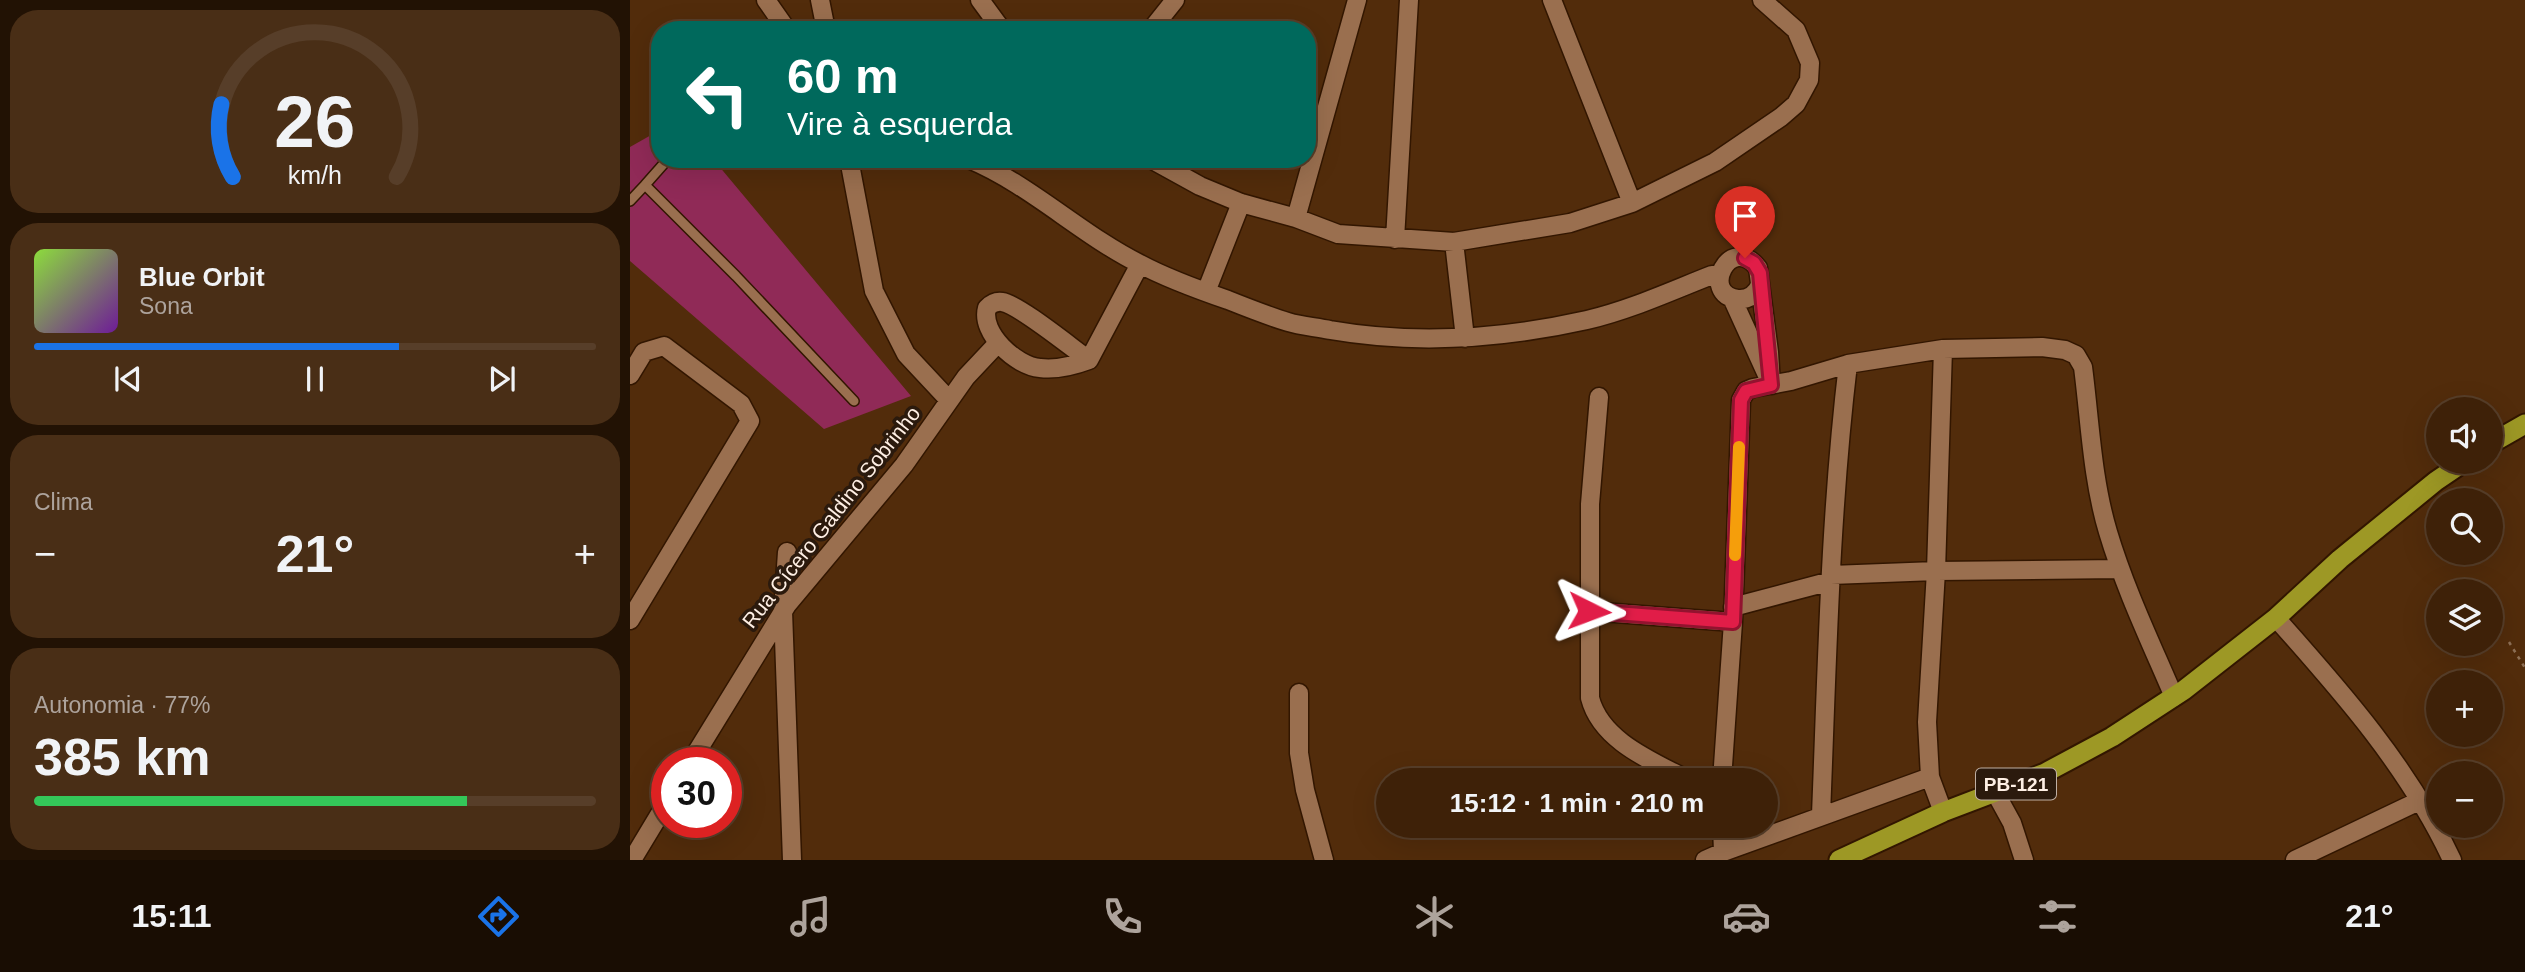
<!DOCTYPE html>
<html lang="pt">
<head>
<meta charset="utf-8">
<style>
	:root { --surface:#3e2108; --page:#492e16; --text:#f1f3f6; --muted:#ada39c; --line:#573e29; --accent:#1a73e8 }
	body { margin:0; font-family:Helvetica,sans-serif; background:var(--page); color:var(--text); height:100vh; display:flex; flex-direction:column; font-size:26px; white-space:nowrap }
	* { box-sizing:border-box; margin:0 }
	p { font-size:23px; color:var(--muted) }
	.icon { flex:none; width:38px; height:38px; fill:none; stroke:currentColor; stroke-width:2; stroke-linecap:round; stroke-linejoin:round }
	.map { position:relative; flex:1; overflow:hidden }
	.details { display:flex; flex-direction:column; gap:10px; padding:10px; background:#221204; width:630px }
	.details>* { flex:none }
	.banner { position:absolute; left:21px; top:21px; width:665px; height:147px; border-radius:28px; box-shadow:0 7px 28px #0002,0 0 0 2px var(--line); background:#00695c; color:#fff; overflow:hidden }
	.tools { position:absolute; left:1796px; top:397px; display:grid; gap:14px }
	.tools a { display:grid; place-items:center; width:77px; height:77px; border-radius:50%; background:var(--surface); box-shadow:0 7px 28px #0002,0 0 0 2px var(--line); font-size:35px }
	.speed { position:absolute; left:21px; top:747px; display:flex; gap:14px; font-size:35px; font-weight:700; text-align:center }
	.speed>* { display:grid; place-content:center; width:91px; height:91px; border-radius:50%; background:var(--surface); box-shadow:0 7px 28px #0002,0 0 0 2px var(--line); line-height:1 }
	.speed .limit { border:10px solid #d22; background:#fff; color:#111 }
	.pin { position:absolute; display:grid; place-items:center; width:60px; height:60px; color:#fff; margin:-72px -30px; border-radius:50% 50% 50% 0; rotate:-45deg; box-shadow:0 0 7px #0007 }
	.pin .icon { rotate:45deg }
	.me { position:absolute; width:77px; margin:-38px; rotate:93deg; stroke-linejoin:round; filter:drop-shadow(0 0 5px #0008) }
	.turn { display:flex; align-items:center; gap:24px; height:147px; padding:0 21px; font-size:32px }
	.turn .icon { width:91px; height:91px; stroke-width:2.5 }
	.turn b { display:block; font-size:49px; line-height:60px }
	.big { font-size:52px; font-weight:600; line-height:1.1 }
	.details .tile { flex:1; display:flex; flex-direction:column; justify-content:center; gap:10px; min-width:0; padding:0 24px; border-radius:28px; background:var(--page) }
	.details .dial { align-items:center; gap:0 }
	.dial svg { height:182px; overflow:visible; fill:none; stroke:var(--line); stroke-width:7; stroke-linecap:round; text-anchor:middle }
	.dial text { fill:var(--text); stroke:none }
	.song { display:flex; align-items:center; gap:21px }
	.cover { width:84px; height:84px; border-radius:10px; background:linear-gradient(135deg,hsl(90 70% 55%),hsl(280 70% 35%)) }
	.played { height:7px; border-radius:4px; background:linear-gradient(90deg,var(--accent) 65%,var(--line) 65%) }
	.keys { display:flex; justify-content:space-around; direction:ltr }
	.heat { display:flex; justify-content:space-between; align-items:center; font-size:38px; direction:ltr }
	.charge { height:10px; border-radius:5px; background:linear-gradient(90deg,#34c759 77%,var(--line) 0) }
	.trip { position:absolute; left:746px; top:768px; width:402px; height:70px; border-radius:35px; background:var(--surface); box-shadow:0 7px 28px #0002,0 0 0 2px var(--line); font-weight:600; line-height:70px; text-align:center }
	.menu { display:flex; height:112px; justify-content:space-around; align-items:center; background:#190d03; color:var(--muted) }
	.menu .icon { width:49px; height:49px }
	.menu .active { color:var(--accent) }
	.menu b { font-size:32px; color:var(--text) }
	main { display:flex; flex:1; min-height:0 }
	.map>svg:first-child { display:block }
	.green { fill:#902a57 }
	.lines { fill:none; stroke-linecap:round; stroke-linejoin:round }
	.service-casing { stroke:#321600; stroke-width:12 }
	.minor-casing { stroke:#321600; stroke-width:21 }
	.primary-casing { stroke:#321600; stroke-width:23 }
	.path { stroke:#8d6f55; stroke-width:2.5; stroke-dasharray:3.5 5; stroke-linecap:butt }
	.service { stroke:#9a6f4f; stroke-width:9 }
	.minor { stroke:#9a6f4f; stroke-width:18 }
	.primary { stroke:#9d9825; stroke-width:19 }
	.route-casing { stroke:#92132f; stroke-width:18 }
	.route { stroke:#e11d48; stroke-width:12 }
	.slow { stroke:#f59e0b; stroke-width:12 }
	.labels { text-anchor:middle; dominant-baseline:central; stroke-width:7; stroke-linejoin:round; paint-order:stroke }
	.shield { fill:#2b1a0d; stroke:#bfafa4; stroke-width:2 }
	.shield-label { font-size:19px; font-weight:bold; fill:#feefe4 }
	.street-label { font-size:21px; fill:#feefe4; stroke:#2b1a0d }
</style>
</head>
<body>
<main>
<section class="details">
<div class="tile dial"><svg viewBox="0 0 100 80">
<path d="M14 69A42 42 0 1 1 86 69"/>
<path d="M14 69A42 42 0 0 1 9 37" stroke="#1a73e8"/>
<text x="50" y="56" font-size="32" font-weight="700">26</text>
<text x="50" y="72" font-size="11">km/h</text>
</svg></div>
<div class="tile">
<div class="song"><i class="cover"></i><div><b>Blue Orbit</b><p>Sona</p></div></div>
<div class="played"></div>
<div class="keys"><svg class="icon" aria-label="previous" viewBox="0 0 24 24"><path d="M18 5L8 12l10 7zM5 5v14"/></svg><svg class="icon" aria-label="pause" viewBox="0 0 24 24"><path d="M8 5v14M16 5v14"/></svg><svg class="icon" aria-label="next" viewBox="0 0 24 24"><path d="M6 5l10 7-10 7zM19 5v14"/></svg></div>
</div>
<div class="tile"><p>Clima</p>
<div class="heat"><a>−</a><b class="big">21°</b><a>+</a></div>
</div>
<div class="tile"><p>Autonomia · 77%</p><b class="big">385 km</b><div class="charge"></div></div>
</section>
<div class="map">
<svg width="1895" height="860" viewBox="0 0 1895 860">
	<rect width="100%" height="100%" fill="#522c0b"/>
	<path class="green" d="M 30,130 L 30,159 L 83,159 L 281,396 L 194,429 L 0,261 L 0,147 Z"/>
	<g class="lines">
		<defs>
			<path id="service" d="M 15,185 L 38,159
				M 0,201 L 15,185 L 106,276 L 224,401"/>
			<path id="minor" d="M 136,0 L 157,30
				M 190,0 L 196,30
				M 350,0 L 372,30
				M 922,0 L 1002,203
				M 521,30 L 545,0
				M 219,159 L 244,291 L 276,354 L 319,400
				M 339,159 C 401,185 450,234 510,264 C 538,279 569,290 598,300 C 618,308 638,316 658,322 C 671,326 686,327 700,330 C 786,345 872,339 957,320 C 1000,310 1041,291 1082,275 L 1090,275
				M 521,159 L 570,186 L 611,203 L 666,218 L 708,234 L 824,242 L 940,223 L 1002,203 L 1085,162 L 1151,117 L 1166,104 L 1179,80 L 1180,63 L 1166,30 L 1132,0
				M 666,218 L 727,0
				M 765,239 L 779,0
				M 824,242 L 835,338
				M 1130,285 C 1126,294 1119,300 1108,299 C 1069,295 1100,232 1128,268 L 1139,352 L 1141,385
				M 576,292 L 611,203
				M 1102,298 L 1137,375
				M 1313,349 L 1306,571 L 1297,722 L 1300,777 L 1313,812
				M 459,360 C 442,348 388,304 372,302 C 365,301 361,304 357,308 C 350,333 386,366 410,368 C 427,370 443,366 459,360 L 510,264
				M 0,375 L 14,352 L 34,346 L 111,404 L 120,421 L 0,620
				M 969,397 L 960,504 L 960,698 C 971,741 1022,761 1058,780
				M 157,552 L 153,611 L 162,860
				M 1201,575 L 1306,571 L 1490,569
				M 1103,607 L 1201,581
				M 959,611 L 1103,622
				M 1646,618 C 1712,692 1780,769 1822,860
				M 669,693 L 669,753 L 675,790 L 694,860
				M 60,763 L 157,605 L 274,465 L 336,377 L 368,343
				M 1092,780 L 1103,622 L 1111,400 L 1116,391 L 1123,388 L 1161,381 L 1218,364
				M 1365,792 L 1382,823 L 1394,860
				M 1191,815 C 1197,665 1200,514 1218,364 L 1313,349 L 1412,347 L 1435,350 L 1446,355 L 1453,367 C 1460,421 1462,479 1478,532 C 1495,589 1521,643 1544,697
				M 1093,852 L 1300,777
				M 2,860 L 37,802
				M 1075,860 L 1093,852 L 1092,826
				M 1665,860 L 1791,800"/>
			<path id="primary" d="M 1860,444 L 1895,424
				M 1209,860 L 1313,812 L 1415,773 L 1482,737 L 1554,690 L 1646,618 L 1710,559 L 1806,481 L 1834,462"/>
		</defs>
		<use href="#service" class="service-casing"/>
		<use href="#minor" class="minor-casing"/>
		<use href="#primary" class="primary-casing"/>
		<path class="path" d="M 1879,642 L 1895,668"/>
		<use href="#service" class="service"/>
		<use href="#minor" class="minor"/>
		<use href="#primary" class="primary"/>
	</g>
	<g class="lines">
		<defs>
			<path id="route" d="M 959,611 L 1103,622 L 1111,400 L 1116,391 L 1141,385 L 1130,273 L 1124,263 L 1115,258"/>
		</defs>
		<use href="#route" class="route-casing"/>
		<use href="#route" class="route"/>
		<path class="slow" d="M 1105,555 L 1109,447"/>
	</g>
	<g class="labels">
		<rect class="shield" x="1346" y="768.5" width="80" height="31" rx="5"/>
		<g class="shield-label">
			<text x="1386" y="784">PB-121</text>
		</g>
		<g class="street-label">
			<text transform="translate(201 517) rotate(-52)">Rua Cícero Galdino Sobrinho</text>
		</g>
	</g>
</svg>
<div class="tools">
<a><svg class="icon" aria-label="sound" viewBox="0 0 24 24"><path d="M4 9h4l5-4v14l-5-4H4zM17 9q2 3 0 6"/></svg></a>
<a><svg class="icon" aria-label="search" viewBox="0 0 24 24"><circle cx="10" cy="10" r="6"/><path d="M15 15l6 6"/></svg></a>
<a><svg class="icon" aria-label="layers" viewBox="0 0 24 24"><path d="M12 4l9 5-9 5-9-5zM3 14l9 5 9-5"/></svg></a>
<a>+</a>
<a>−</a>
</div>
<div class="speed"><div class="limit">30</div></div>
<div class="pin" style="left:1115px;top:258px;background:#d93025"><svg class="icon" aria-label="arrive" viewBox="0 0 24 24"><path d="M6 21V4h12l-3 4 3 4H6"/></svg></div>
<svg class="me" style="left:959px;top:611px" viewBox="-20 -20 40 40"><path d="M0-17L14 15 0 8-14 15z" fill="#e11d48" stroke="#fff" stroke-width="4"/></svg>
<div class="trip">15:12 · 1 min · 210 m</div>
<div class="banner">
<div class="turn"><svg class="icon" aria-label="left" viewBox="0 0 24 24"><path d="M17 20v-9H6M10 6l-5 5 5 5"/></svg><div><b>60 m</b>Vire à esquerda</div></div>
</div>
</div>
</main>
<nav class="menu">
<b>15:11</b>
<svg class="icon active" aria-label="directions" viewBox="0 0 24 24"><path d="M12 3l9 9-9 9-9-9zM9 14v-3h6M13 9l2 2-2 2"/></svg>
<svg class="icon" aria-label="music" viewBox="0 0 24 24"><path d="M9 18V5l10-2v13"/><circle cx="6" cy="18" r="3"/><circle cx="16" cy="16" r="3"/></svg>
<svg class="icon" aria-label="phone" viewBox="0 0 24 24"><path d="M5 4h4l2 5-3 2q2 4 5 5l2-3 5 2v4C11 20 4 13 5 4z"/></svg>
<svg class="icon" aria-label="climate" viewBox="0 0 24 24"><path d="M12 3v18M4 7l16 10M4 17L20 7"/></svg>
<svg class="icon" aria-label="car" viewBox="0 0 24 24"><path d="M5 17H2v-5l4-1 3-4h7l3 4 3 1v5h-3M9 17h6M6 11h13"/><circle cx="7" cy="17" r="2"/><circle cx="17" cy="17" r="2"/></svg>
<svg class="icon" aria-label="filters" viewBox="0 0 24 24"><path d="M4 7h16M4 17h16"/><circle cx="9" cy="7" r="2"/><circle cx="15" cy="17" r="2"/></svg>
<b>21°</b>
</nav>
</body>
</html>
